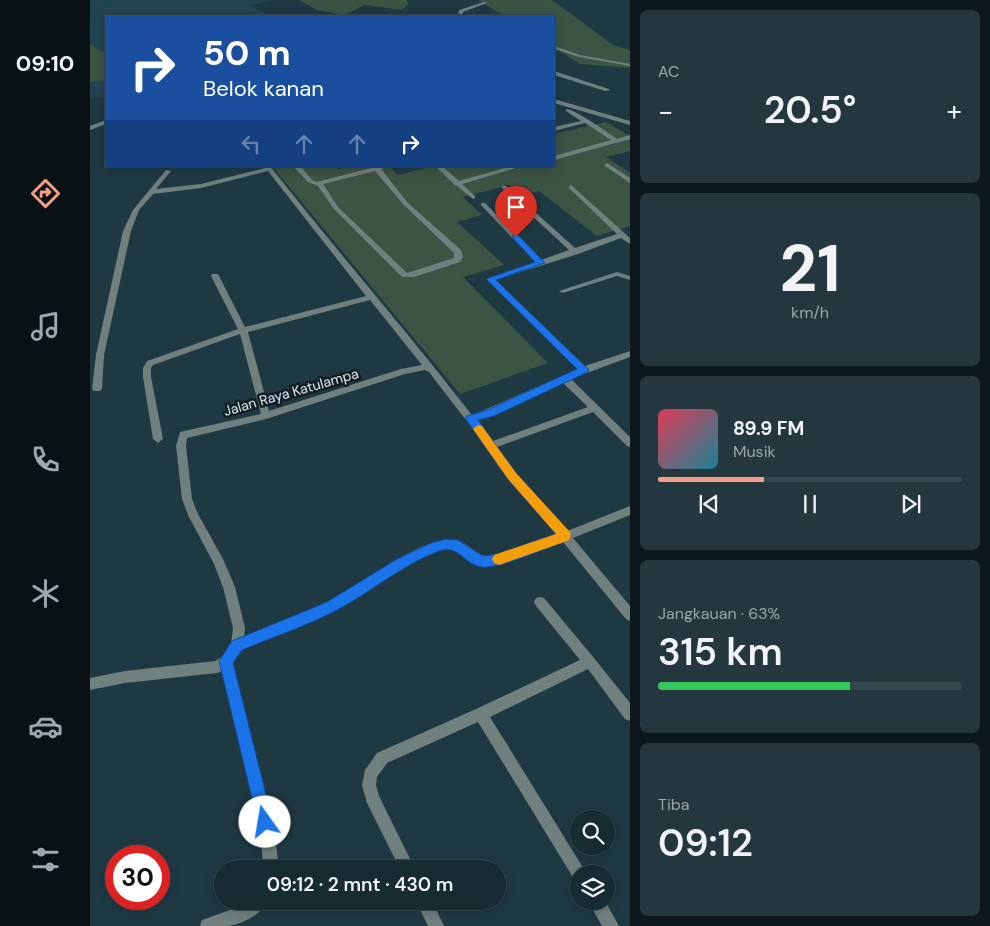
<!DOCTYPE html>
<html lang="id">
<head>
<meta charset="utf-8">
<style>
	:root { --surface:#172b32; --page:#24373e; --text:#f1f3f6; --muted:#9ea7ac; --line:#36474d; --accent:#f49e87 }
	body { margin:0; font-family:"DM Sans",sans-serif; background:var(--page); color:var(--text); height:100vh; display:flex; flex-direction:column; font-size:19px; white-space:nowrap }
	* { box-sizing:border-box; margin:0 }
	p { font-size:16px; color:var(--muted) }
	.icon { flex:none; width:28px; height:28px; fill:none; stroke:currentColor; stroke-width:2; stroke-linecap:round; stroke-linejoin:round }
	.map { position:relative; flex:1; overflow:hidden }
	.sheet { display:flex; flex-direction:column; gap:10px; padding:10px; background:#0d181c; width:360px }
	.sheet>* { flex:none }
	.banner { position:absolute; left:15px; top:15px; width:450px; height:152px; border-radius:0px; box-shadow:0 2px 12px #0003,0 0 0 1px var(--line); background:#1a4fa0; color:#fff; overflow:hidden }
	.tools { position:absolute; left:480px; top:810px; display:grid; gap:10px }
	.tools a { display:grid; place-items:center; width:45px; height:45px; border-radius:50%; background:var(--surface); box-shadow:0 2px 12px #0003,0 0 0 1px var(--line); font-size:25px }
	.speed { position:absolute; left:15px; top:845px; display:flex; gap:10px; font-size:25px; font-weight:700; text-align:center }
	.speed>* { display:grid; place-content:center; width:65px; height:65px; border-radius:50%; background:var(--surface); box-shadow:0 2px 12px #0003,0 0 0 1px var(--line); line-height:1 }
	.speed .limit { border:8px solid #d22; background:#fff; color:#111 }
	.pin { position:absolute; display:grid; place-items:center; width:42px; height:42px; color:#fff; margin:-51px -21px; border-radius:50% 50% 50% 0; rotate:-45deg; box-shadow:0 0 5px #0007 }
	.pin .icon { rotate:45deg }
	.me { position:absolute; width:55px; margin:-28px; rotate:347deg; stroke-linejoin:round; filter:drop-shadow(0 0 4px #0008) }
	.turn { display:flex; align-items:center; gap:18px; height:105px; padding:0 15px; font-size:22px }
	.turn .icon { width:65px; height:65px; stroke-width:2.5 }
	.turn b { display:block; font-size:35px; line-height:42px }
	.lanes { display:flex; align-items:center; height:48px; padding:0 15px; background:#0003; justify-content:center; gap:25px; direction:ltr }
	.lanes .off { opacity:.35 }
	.big { font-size:38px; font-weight:600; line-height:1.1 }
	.sheet .tile { flex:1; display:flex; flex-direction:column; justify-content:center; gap:8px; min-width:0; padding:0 18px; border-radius:8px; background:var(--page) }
	.sheet .dial { align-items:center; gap:0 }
	.dial b { font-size:65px; line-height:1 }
	.song { display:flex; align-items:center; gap:15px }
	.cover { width:60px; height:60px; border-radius:8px; background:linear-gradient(135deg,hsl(350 70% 55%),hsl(190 70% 35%)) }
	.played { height:5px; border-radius:2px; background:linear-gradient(90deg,var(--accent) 35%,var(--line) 35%) }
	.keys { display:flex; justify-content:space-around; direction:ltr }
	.heat { display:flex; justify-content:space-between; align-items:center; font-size:28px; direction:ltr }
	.charge { height:8px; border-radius:4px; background:linear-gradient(90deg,#34c759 63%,var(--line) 0) }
	.trip { position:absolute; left:124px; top:860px; width:292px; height:50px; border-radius:25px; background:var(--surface); box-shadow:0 2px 12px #0003,0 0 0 1px var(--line); font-weight:600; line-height:50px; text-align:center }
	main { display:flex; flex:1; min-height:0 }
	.tabs { display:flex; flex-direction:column; width:90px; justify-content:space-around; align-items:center; background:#091114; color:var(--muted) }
	.tabs .icon { width:35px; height:35px }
	.tabs .current { color:var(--accent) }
	.tabs b { font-size:22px; color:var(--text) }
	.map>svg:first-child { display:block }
	.built { fill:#224452 }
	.green { fill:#3b5444 }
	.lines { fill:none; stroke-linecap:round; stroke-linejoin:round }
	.minor { fill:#70807f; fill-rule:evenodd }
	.route { fill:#1a73e8; stroke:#114b97 }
	.slow { fill:#f59e0b }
	.labels { text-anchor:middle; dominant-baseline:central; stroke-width:5; stroke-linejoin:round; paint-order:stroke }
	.street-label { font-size:14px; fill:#dae9ef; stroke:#131e23 }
</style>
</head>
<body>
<main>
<nav class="tabs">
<b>09:10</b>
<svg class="icon current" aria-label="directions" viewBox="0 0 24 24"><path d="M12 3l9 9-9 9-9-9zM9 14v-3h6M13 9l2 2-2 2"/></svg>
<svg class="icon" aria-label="music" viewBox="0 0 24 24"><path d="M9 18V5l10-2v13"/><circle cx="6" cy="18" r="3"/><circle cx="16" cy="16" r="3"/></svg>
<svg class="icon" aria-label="phone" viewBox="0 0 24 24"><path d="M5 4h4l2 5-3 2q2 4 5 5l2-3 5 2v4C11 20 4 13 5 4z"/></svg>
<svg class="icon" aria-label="climate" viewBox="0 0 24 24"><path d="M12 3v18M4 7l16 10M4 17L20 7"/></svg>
<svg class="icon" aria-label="car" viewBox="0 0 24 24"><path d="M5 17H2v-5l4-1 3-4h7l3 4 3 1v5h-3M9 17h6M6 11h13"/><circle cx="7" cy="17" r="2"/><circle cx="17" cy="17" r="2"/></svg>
<svg class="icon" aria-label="filters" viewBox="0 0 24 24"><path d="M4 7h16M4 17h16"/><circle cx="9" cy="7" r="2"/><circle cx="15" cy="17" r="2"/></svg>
</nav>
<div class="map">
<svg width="540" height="926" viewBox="0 0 540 926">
	<rect width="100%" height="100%" fill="#1f3943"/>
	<path class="built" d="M 0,0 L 181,0 L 160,6 L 180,16 L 16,16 L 16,97 L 0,99 Z"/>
	<path class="green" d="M 209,0 L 317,0 L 318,4 L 312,10 L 274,5 L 255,15 L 227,10 Z
		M 388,0 L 462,0 L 523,45 L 540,50 L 540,68 L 490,64 L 464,47 L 464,16 L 414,16 Z
		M 0,44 L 16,54 L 16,80 L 0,82 Z
		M 516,122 L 540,136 L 540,151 L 516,157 L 540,173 L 540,226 L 507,236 L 449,191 L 432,196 L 419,185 L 373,197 L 392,215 L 367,222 L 414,265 L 373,277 L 458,363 L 370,394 L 182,166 L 245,166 L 248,169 L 261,166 L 299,166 L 308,175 L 342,166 L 464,166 L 464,134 Z"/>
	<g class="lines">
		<path class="minor" d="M 394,2 L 397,3 L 373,12 L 372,16 L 368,16 L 369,10 Z
			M 464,46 L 490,55 L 540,64 L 540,66 L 489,57 L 464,49 Z
			M 464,71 L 519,89 L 520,90 L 515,91 L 464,75 Z
			M 464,99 L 540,121 L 540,125 L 464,103 Z
			M 476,109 C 485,109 517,132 527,139 L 540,135 L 540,139 L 464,160 L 464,156 L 521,140 L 495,123 L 464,131 L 464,127 L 491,121 L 476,111 Z
			M 16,120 L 16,124 L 0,130 L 0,126 Z
			M 517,163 L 540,178 L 540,183 L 515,166 L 514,165 Z
			M 174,166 L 180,166 C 246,250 316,330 381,414 L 385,414 L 488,369 L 396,279 L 445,262 L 391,205 L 391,203 L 395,203 L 451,260 L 479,250 L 412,188 L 412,186 L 416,186 L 485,248 L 527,234 L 479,188 L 479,186 L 481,185 L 540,238 L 540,244 L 531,238 L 488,254 L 405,280 L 495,366 L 540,351 L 540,357 L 481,379 L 540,437 L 540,447 L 537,446 L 503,412 L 407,447 L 426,473 L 477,531 L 540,506 L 540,515 L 483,538 L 540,606 L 540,621 L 536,619 L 473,542 C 453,550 414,566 393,565 C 369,563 373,542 345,552 C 315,562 290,585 263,601 C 228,621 189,635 151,650 L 143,662 L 185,835 L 189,869 L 173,869 L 171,835 L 132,671 L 127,673 L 35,683 L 0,690 L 0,678 L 35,671 L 125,661 L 132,657 L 141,644 L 143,628 L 133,587 L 124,564 L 98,515 L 92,499 L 86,446 L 90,432 L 171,414 L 150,334 L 63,365 L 61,368 L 61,377 L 73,439 L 68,443 L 63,439 L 53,377 L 53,368 L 57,361 L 148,329 L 121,276 L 122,274 L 128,274 L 129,276 L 155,327 L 276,296 L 178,171 L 111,188 L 63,194 L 49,210 L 41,231 L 14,355 L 12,389 L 10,391 L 4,391 L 2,389 L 6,355 L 33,231 L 43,210 L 76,170 L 81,171 L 66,189 L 111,184 L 175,168 ZM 280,300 L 332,365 L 311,369 L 179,411 L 158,332 ZM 335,370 L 339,372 L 375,419 L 378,420 L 418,479 L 467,535 C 448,542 409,558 390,555 C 385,554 384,551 381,548 C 370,539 359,538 345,542 C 312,552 285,576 256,593 C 224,611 188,624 154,637 L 155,628 L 145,587 L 133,559 L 108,514 L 102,499 L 96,446 L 97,438 L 176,419 L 315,374 ZM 473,383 L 498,407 L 403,441 L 388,421 Z
			M 203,166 L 210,166 L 222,180 L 227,182 L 289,166 L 300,166 L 291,169 L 318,203 L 371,250 L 373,257 L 370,262 L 324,277 L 312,277 L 244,209 L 228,186 L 218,182 ZM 285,171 L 314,205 L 364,253 L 364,258 L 317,273 L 248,207 L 233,184 Z
			M 345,166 L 352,166 L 369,181 L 422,166 L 433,166 L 372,184 L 385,196 L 385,198 L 383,199 L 367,186 L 364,185 L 363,183 Z
			M 527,272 L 540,276 L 540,280 L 527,276 L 473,293 L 469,291 Z
			M 450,597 L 454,598 L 504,658 L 540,703 L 540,721 L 535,719 L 498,669 L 400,717 L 497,874 L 489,874 L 489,882 L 484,879 L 388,722 L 297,763 L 287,777 L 286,785 L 289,796 L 325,869 L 310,869 L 277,803 L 272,785 L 275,770 L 287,753 L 386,709 L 490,660 L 446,606 L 444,602 L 446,598 Z
			M 157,901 L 178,901 C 172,914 152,924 138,926 C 129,926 119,926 110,926 L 112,920 L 151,906 Z
			M 326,901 L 342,901 L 354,926 L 338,926 Z
			M 498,901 L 515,901 L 529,926 L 512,926 Z"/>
	</g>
	<path class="route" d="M 423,235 L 428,235 L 455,263 L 406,280 L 499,370 L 498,372 L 404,416 L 388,420 L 426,473 L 481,536 L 480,540 L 475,541 C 456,548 410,569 392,567 C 374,565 369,544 349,551 C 312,565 281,592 247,610 C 217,626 183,637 152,650 L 143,663 L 183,822 L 181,827 L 175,830 L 169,827 L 129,661 L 142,641 L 237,602 L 307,559 L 341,543 L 356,539 L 368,540 L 393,556 L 408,554 L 466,534 L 418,479 L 375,418 L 377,416 L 397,410 L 487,369 L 396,279 L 445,262 L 423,238 Z"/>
	<path class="slow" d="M 388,425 L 392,426 L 426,473 L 480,532 L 481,536 L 480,540 L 409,565 L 404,563 L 402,559 L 404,555 L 466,534 L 418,479 L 383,429 Z"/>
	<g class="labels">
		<g class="street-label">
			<text transform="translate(201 392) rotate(-16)">Jalan Raya Katulampa</text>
		</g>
	</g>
</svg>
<div class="tools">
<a><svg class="icon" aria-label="search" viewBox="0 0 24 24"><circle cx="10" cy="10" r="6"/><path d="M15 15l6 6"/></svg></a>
<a><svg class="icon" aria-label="layers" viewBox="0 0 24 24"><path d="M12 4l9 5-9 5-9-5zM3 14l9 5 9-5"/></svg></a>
</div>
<div class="speed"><div class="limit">30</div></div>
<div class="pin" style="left:426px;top:237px;background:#d93025"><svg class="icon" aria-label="arrive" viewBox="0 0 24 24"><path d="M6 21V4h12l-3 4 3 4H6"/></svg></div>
<svg class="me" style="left:175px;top:822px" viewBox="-20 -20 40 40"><circle r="19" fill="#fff"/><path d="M0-13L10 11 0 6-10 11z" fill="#1a73e8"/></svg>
<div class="trip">09:12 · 2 mnt · 430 m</div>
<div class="banner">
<div class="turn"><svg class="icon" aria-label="right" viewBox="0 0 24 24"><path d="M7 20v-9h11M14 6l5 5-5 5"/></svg><div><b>50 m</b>Belok kanan</div></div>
<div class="lanes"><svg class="icon off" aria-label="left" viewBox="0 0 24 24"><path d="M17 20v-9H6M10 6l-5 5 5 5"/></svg><svg class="icon off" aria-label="ahead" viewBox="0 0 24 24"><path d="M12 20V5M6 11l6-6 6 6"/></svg><svg class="icon off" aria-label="ahead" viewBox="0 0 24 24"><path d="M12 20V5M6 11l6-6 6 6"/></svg><svg class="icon" aria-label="right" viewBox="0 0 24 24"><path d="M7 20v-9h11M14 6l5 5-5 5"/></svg></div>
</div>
</div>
<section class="sheet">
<div class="tile"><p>AC</p>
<div class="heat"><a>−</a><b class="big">20.5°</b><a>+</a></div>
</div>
<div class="tile dial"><b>21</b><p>km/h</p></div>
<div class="tile">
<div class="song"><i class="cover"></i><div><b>89.9 FM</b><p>Musik</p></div></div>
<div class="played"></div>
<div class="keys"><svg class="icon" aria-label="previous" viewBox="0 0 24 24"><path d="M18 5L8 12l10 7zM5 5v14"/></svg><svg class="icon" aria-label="pause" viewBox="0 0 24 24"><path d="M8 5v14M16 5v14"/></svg><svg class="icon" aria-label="next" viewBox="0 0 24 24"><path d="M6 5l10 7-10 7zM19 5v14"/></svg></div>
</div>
<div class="tile"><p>Jangkauan · 63%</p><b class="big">315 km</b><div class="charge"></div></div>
<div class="tile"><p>Tiba</p><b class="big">09:12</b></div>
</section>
</main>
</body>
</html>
